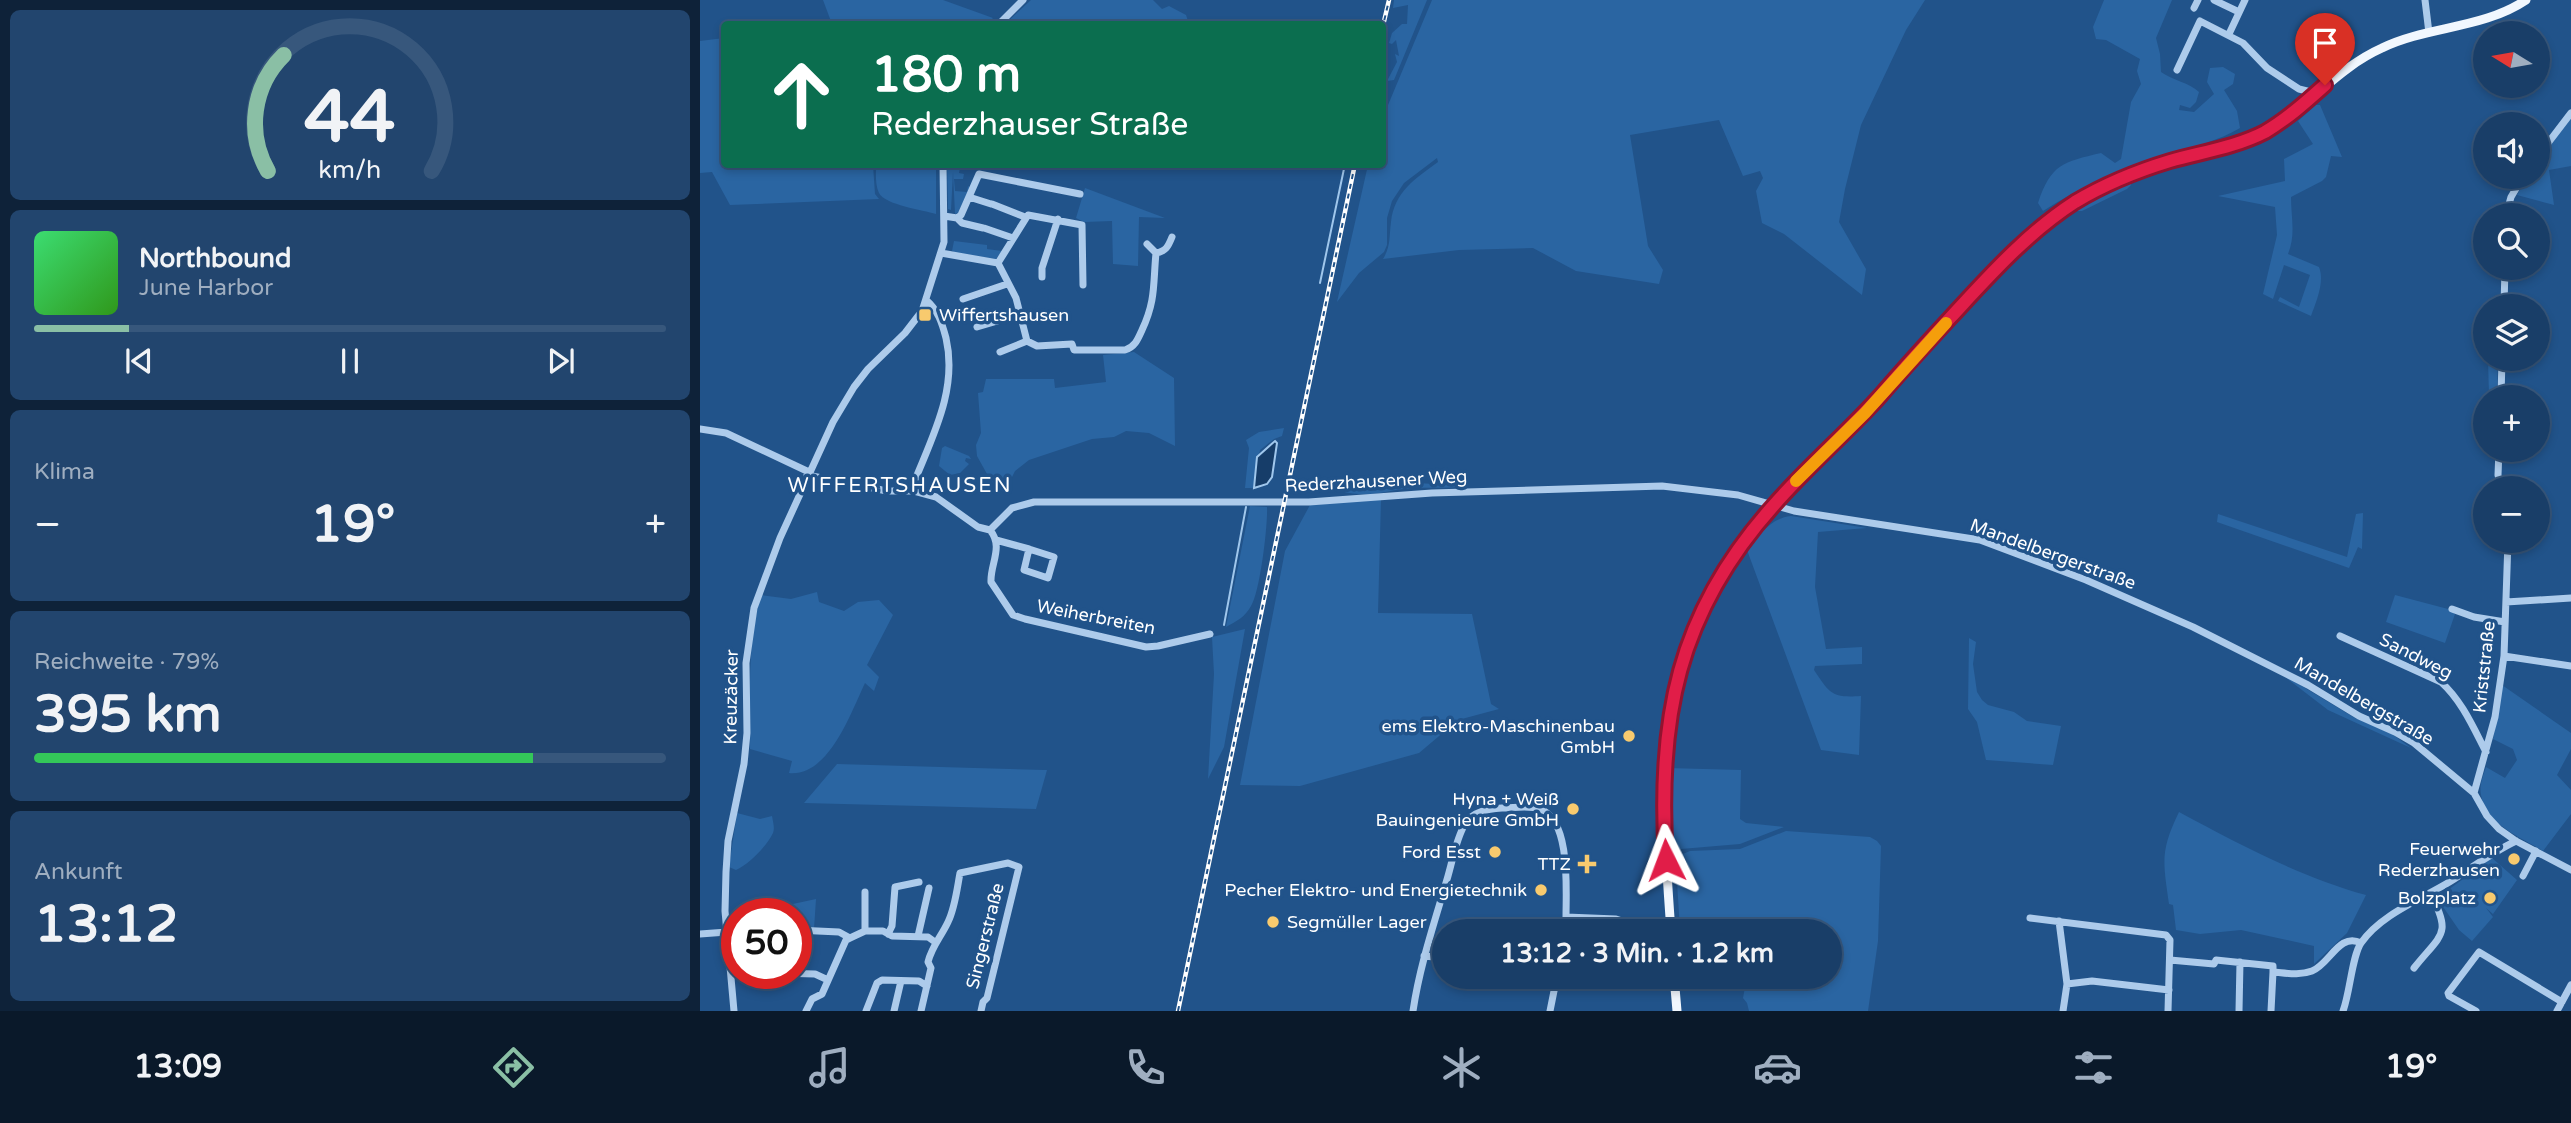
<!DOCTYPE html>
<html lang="de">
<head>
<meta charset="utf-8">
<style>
	:root { --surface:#193e68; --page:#22456e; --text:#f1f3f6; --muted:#9faec0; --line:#37577c; --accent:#8abfa5 }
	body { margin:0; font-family:"Varela Round",sans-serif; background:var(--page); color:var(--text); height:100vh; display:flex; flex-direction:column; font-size:26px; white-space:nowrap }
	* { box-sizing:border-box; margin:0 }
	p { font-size:23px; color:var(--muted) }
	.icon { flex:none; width:38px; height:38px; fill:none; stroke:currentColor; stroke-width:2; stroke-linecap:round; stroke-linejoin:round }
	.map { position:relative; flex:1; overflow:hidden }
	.details { display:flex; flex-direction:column; gap:10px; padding:10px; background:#0e2239; width:700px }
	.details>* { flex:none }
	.banner { position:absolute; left:21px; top:21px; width:665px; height:147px; border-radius:7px; box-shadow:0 4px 10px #0003,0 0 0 2px var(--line); background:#0b6e4f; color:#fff; overflow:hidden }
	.needle { width:46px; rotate:281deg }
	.tools { position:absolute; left:1773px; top:21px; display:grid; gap:14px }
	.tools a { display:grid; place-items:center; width:77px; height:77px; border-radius:50%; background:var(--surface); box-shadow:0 4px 10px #0003,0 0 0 2px var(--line); font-size:35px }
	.speed { position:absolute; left:21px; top:898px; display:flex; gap:14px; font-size:35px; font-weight:700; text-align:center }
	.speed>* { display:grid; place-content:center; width:91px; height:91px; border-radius:50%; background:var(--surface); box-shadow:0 4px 10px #0003,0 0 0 2px var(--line); line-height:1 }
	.speed .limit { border:10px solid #d22; background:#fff; color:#111 }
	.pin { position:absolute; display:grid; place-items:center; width:60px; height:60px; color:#fff; margin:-72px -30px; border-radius:50% 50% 50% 0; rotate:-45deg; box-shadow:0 0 7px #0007 }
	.pin .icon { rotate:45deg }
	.me { position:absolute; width:77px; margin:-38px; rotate:357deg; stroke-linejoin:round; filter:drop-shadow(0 0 5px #0008) }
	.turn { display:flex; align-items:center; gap:24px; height:147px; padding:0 35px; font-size:32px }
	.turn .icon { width:91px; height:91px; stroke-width:2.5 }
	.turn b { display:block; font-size:49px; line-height:60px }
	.big { font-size:52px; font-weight:700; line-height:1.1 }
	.details .card { flex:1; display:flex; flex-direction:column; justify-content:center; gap:10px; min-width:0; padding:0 24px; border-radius:10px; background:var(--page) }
	.details .dial { align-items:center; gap:0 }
	.dial svg { height:182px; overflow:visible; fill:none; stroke:var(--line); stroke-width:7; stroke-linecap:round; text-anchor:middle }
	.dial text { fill:var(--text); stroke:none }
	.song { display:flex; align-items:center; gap:21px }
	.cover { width:84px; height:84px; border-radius:10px; background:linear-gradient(135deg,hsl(140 70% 55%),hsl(110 70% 35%)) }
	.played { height:7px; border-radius:4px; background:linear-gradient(90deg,var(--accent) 15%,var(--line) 15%) }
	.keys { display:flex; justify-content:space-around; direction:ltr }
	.heat { display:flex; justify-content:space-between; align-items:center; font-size:38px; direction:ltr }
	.charge { height:10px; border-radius:5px; background:linear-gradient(90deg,#34c759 79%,var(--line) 0) }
	.trip { position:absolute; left:732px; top:919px; width:410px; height:70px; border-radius:35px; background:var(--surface); box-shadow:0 4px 10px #0003,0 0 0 2px var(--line); font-weight:700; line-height:70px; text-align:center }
	.tab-bar { display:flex; height:112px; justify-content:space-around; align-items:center; background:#0a192a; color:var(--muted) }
	.tab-bar .icon { width:49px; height:49px }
	.tab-bar .active { color:var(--accent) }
	.tab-bar b { font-size:32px; color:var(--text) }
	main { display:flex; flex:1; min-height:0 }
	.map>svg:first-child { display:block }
	.green { fill:#2a65a2 }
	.water { fill:#163d69; stroke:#a0c7ec; stroke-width:2 }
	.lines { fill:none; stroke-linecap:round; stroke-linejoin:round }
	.stream { stroke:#a0c7ec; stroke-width:2 }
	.minor { stroke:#adcbeb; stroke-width:7 }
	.major { stroke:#f1f7fe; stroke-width:9 }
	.rail-casing { stroke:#fff; stroke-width:4.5 }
	.rail { stroke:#21538a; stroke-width:2; stroke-dasharray:5; stroke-linecap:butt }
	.route-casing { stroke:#92132f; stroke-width:18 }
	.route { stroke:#e11d48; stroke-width:12 }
	.slow { stroke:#f59e0b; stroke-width:12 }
	.poi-dot { fill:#f8ca6e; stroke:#21538a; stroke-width:2.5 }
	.labels { text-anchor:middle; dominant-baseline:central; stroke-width:7; stroke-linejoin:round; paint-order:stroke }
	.poi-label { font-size:18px; fill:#fff; stroke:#21538a; text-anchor:end }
	.street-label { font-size:18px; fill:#fff; stroke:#21538a }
	.quarter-label { font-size:21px; letter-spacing:2px; fill:#fff; stroke:#21538a }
</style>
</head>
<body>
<main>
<section class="details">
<div class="card dial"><svg viewBox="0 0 100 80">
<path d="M14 69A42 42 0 1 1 86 69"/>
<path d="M14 69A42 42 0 0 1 21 18" stroke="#8abfa5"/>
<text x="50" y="56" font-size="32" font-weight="700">44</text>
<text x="50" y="72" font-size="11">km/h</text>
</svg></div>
<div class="card">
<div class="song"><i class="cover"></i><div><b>Northbound</b><p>June Harbor</p></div></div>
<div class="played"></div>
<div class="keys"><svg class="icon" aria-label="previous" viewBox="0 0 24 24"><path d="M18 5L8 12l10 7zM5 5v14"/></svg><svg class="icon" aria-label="pause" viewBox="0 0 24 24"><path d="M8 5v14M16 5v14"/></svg><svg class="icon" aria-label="next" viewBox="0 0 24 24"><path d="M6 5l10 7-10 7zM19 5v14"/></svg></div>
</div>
<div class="card"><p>Klima</p>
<div class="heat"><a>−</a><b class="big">19°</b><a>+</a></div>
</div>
<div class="card"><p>Reichweite · 79%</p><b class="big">395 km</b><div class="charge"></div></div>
<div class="card"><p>Ankunft</p><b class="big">13:12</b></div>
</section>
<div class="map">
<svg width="1871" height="1011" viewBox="0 0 1871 1011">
	<rect width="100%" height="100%" fill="#21538a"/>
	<path class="green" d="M 123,0 L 243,0 L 293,18 L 287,24 L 132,24 Z
		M 331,0 L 453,0 L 462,9 L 469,6 L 486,15 L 489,24 L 305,24 Z
		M 694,0 L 727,0 L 694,80 L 687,81 L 697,62 L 695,54 L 699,56 L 696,40 L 692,44 L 689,43 L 692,33 L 702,24 L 707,24 L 708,5 L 693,8 Z
		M 732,0 L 1225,0 L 1206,30 L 1161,125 L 1145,189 L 1139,222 L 1166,269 L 1162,295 L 1084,234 L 1062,223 L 1056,191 L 1063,178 L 1060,171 L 1043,176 L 1019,120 L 930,135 L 948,246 L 963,270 L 959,284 L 876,271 L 833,248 L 759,250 L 683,259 C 691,246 689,237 691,222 C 694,192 716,178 738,162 L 737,158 L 704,183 L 692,201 L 687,218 L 687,245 L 684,252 L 659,273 L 637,302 L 668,165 L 682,164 L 683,117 Z
		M 1404,0 L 1472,0 L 1456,38 L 1460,54 L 1461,72 C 1472,80 1490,83 1499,92 L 1496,102 L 1490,108 L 1480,105 L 1479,110 L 1494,112 L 1514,94 L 1507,82 L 1510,68 L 1523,67 L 1535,74 L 1533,84 L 1524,90 L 1537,111 L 1540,128 C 1518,141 1495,146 1470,154 C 1427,167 1381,186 1343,211 L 1338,203 C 1351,164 1363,162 1401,153 L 1415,163 L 1421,159 L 1431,102 L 1441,84 L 1437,71 L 1440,59 L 1406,40 L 1396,39 L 1393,27 Z
		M 24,38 L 24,164 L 173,165 L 175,194 L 179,199 L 30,205 L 12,172 L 0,173 L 0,41 Z
		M 1616,105 L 1620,105 L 1642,157 L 1631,156 L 1626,177 L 1622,181 L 1591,197 C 1591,218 1596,234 1588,254 L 1619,267 C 1625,282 1616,302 1611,316 L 1578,301 L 1580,297 L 1599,307 L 1610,275 L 1584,265 L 1573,299 L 1563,294 L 1577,235 L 1575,207 L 1518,196 L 1585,181 L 1584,159 L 1613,144 L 1598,121 Z
		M 1871,117 L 1871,166 L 1849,170 L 1854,205 L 1817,195 L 1827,177 L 1838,177 L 1838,162 Z
		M 176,165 L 236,165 L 236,214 C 223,210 185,205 179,193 C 175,185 176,173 176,165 Z
		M 247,165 L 260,168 L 259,173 L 264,174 L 263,179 L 254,179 L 255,191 L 267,192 L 268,186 L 271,188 L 259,213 L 255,214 L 253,172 L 251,210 L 248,209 Z
		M 1432,178 L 1431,185 L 1427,189 L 1382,211 L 1376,211 L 1375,207 L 1398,193 Z
		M 385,188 L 465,218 L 439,217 L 438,266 L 413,264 L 412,221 L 384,222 L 376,218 Z
		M 254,241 L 287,245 L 287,249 L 302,251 L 296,259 L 256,253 L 252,251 Z
		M 434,352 L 474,378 L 475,446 L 449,433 L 426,431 L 414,437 L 392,439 L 329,460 L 315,471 L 307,487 L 295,486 L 291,481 L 291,475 L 287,474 L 277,456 L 276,445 L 281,433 L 278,393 L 283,392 L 286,379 L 354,379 L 355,388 L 406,382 L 403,355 Z
		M 1788,359 L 1798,359 L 1797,397 L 1789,396 Z
		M 584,428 L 582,436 L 574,439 L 560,450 L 553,488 L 545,488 L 549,448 L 546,440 L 559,432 Z
		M 245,446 L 269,456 L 271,459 L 266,458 L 265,461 L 269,464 L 260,473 L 250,475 L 239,466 L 242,448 Z
		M 687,475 L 718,483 L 764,486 C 747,489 730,487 713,488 C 685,490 670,499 640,491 Z
		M 681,499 L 678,613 L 772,614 L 791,704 L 799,709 L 758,720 L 719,753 L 600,786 L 540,785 L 585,551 L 610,505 Z
		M 550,506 L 567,507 C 568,525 560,592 551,606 C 545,617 537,621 526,627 Z
		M 1663,513 L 1662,549 L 1658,547 L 1649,568 L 1517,522 L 1518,514 L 1647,557 L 1656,514 Z
		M 1091,516 L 1167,528 L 1118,532 L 1115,587 L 1126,649 L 1162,647 L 1162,664 L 1115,666 L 1114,670 C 1130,694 1132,698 1161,696 L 1159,755 L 1121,750 L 1047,550 C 1059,535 1071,518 1091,516 Z
		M 117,592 L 119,602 L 144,611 L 158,602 L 179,600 L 193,615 L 167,665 L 179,677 L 174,691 L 165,683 C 151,712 129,777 89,773 L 92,761 L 50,749 C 51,697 46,646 61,595 L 91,599 Z
		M 1695,595 L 1748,609 L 1755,614 L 1745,643 L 1686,622 Z
		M 545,629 L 524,747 L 508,779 L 514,674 L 512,637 Z
		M 1269,638 L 1276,642 L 1273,664 L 1277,692 L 1282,700 L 1288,705 L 1314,712 L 1327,721 L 1361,726 L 1353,765 L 1286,760 L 1277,722 L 1268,709 Z
		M 1580,673 L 1655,718 L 1692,734 L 1711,748 L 1628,710 Z
		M 1802,685 L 1871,733 L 1871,749 L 1857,775 L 1871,790 L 1871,814 L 1843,851 C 1821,837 1786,825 1781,795 C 1779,786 1783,776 1786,767 L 1805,778 L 1817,760 L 1813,749 L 1793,739 Z
		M 137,764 L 344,770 L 347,770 L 336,809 L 104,803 Z
		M 967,768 L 1041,770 L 1040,819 L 1046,823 L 1084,827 L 1040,844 L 981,849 L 969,857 Z
		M 1479,812 C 1539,844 1600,877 1666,895 L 1647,933 L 1614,964 L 1614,946 L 1541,930 L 1500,934 L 1476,930 L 1473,905 L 1469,904 C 1463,861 1460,851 1479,812 Z
		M 37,813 L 60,819 L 72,816 C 73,822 75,828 73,833 C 66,847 49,864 36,870 L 29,867 Z
		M 1086,831 L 1170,837 L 1177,841 L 1181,846 L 1178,941 L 1168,1011 L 1049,1011 L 1047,1003 L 1043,998 L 1047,977 L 1129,976 L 1129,931 L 980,931 L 976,864 L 978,856 L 990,851 L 1040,849 Z
		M 1792,858 L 1817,880 L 1793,914 L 1786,908 L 1793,917 L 1772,941 L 1759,930 L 1737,898 Z
		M 116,899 L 114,929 L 96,928 L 96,914 L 65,913 L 65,910 Z"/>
	<path class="water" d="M 575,441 L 577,443 L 572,477 L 567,484 L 554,488 L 557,457 Z"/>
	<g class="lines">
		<path class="stream" d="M 620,283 L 645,164
			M 524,625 L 546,507"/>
		<path class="minor" d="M 1514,0 L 1539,12
			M 1725,0 L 1729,33
			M 1494,8 L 1498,0
			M 299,24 L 323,0
			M 1529,34 L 1545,0
			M 1477,70 L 1500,21 L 1543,43 L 1567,68 L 1599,89 L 1607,91 L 1612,96
			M 1838,156 L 1871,113
			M 269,197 L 291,204
			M 292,204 L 325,217
			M 1806,215 L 1811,197 L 1823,177
			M 244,216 L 257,218 L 261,215 L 279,174 L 380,194
			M 257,218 L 262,223 L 283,228
			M 284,228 L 313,238
			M 241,253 L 298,263 L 316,298 L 327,341 L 337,346 L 372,344 L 374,350 L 425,350 C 435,347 438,339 442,330 C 456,300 453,284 456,253 L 447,244
			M 456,253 C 466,251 468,247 472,237
			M 298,263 L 328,215 L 382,225 L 383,285
			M 342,277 L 342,268 L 358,219
			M 263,299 L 307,284
			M 1804,306 L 1805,268
			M 277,327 L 321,314
			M 300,352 L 327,341
			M 1801,397 L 1802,359
			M 0,429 L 26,433 L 109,472
			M 1799,450 L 1798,475 L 1801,488
			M 107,475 L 187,491 L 214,491 L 236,497 L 278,527 L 290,530 C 304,547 290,564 291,582 L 313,615 L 325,619 L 446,647 L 458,646 L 510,634
			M 214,491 L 213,485 C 232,437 258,390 246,338 C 242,323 238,310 226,300
			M 290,530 L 312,508 L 334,502 L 609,502 L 732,493 L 962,486 L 1038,495 L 1094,511 L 1280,540 L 1386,580 L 1493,627 L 1608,685 L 1659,716 L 1695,732 L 1714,743 L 1774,793 L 1787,816 L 1799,829 L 1816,841 L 1871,870
			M 296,540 L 329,549 L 324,570 L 348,578 L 354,557 L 329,549
			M 1806,602 L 1871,598
			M 1752,609 L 1774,617 L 1805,622
			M 1640,636 L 1741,682 C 1762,701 1773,727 1786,752
			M 1804,656 L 1871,666
			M 1774,793 L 1795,717 L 1804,656 L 1808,541
			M 1823,876 L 1836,851
			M 1330,918 L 1466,935 L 1470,940 L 1468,1011
			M 1359,921 L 1367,984 L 1363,1011
			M 96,930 L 139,932 L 150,938 L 165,931 L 183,931 L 192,936 L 228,937 L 235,942
			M 165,931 L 165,892
			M 864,931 L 866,917 L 916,919 L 922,921 L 923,931
			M 0,934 L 27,932
			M 188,934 L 192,926 L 195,887 L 219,882
			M 218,936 L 229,888
			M 724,956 L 744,958
			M 1470,960 L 1514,964 L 1516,960 L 1573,966 L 1573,972 C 1586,973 1599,976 1612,971 C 1630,964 1639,932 1661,943
			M 1714,968 C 1741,934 1753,935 1730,893
			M 77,973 L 115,974 L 128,980
			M 1367,984 L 1392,981 L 1469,990
			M 34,1011 L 25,911 L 26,872 L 28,841 L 44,764 L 47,733 L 46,663 L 54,608 L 80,538 L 133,422 L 154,387 L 168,369 L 205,333 L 222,311 L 244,242 L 243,164
			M 106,1011 L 112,999 L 122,994 L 146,940 L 150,938
			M 166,1011 L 177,983 L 182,980 L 219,981 L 227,986
			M 194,1011 L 201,981
			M 221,1011 L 231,968 L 228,962 C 232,946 241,937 248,922 C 255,908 257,889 260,873 L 308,863 L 319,867 L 287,998 L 283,1002 L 281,1011
			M 713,1011 C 720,964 735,921 748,876 C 753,859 756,839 765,824 C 773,811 788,809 802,808 C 814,808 829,805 840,809 C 871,820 866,889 866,917
			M 850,1011 L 857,976
			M 1539,1011 L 1540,962
			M 1571,1011 L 1573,972
			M 1643,1011 C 1650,993 1652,956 1661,943 C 1681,914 1722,899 1751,881 C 1773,867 1791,853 1816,841
			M 1776,1011 L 1749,996 L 1748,993 L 1779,952 L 1862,1002
			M 1857,1011 L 1871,985"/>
		<path class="major" d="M 971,931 C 958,759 953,646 1072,507 C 1108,464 1151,429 1188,387 C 1248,317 1317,232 1400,189 C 1429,174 1459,164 1491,156 C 1515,149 1541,144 1563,132 C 1607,110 1635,69 1682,48 C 1727,26 1783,29 1826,0
			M 974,976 L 977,1011"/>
		<defs>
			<path id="rail" d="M 682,30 L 689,0
				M 478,1011 L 655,164"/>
		</defs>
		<use href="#rail" class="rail-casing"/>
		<use href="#rail" class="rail"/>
	</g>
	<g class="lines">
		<defs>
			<path id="route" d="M 966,860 C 957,720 977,613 1074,505 C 1108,466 1147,433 1181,395 C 1204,368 1227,343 1251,317 C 1289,276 1327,233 1375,202 C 1405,184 1437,171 1470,161 C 1502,152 1536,147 1565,132 C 1587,119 1606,102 1625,85"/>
		</defs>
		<use href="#route" class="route-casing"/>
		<use href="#route" class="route"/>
		<path class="slow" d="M 1096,481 L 1165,413 L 1246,323"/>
	</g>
	<g class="poi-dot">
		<rect x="218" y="308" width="14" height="14" rx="3.5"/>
		<circle cx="929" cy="736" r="7"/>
		<circle cx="873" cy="809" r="7"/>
		<circle cx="795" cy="852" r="7"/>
		<circle cx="1814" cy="859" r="7"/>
		<path d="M883.5 853.5h7v7h7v7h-7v7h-7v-7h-7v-7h7z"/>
		<circle cx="841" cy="890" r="7"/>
		<circle cx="1790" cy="898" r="7"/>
		<circle cx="573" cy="922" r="7"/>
	</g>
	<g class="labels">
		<g class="poi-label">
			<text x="239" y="315" text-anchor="start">Wiffertshausen</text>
			<text x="915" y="726">ems Elektro-Maschinenbau<tspan x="915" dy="21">GmbH</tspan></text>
			<text x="859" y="799">Hyna + Weiß<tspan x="859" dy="21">Bauingenieure GmbH</tspan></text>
			<text x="1800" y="849">Feuerwehr<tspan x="1800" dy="21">Rederzhausen</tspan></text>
			<text x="781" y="852">Ford Esst</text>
			<text x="871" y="864">TTZ</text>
			<text x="827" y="890">Pecher Elektro- und Energietechnik</text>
			<text x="1776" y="898">Bolzplatz</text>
			<text x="587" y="922" text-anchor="start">Segmüller Lager</text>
		</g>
		<g class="street-label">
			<text transform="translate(676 481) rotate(-3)">Rederzhausener Weg</text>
			<text transform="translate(1353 554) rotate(20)">Mandelbergerstraße</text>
			<text transform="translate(396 617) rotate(11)">Weiherbreiten</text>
			<text transform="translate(1716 656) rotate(27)">Sandweg</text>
			<text transform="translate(1784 667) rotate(-84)">Kriststraße</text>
			<text transform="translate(31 697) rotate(-89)">Kreuzäcker</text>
			<text transform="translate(1664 701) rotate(30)">Mandelbergstraße</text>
			<text transform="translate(285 936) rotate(-76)">Singerstraße</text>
		</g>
		<g class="quarter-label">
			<text x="200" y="485">WIFFERTSHAUSEN</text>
		</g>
	</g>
</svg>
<div class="tools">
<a><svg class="needle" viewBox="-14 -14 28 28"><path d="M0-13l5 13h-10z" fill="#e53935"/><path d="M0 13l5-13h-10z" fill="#9faec0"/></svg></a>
<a><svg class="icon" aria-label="sound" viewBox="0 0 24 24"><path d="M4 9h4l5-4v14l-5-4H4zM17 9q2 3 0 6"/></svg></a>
<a><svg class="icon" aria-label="search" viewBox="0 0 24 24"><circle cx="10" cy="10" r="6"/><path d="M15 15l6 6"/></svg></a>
<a><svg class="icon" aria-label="layers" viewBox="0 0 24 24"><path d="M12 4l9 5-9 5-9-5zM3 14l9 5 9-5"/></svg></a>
<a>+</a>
<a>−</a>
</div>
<div class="speed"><div class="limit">50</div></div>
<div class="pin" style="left:1625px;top:85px;background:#d93025"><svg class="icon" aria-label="arrive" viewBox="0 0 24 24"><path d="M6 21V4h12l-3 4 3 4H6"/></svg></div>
<svg class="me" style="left:966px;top:860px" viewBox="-20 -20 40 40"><path d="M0-17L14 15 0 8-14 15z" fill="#e11d48" stroke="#fff" stroke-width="4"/></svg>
<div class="trip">13:12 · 3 Min. · 1.2 km</div>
<div class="banner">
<div class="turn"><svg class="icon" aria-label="ahead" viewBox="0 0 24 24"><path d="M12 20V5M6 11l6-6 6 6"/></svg><div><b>180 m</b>Rederzhauser Straße</div></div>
</div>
</div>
</main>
<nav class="tab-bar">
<b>13:09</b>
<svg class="icon active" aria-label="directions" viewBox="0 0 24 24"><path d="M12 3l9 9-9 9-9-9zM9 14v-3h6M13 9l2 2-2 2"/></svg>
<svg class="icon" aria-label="music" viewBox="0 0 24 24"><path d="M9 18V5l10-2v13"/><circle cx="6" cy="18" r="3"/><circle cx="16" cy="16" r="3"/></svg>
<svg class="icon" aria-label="phone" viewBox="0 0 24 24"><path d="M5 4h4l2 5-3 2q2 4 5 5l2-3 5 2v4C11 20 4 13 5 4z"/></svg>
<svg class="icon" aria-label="climate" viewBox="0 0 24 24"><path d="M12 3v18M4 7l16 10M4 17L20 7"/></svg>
<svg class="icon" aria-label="car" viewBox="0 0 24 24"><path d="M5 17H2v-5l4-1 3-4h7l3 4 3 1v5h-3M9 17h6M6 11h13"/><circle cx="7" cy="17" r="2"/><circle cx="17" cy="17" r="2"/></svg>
<svg class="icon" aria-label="filters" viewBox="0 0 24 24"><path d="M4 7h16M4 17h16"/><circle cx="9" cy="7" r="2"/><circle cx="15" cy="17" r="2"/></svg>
<b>19°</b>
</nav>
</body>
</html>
